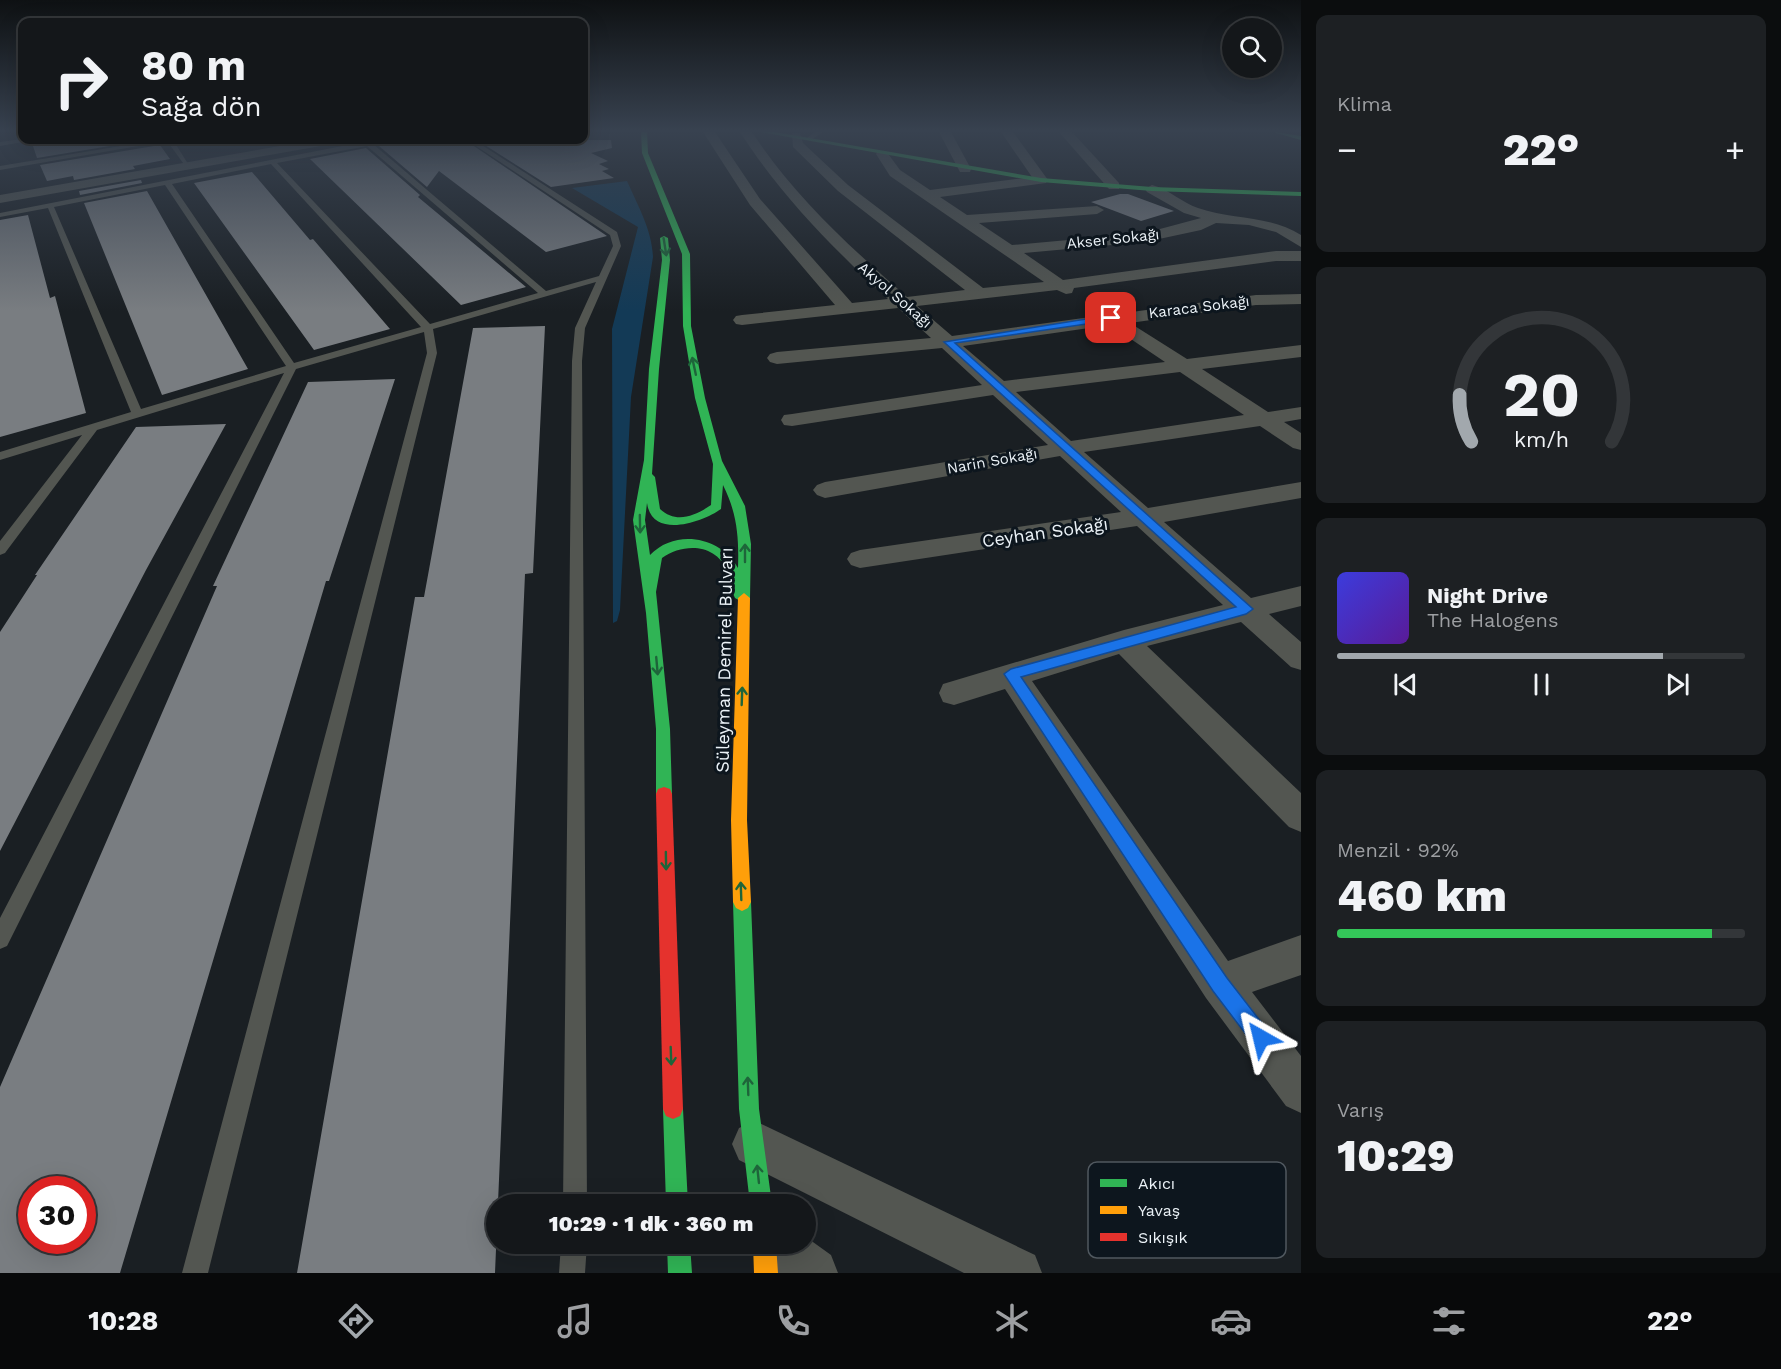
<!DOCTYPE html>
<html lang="tr">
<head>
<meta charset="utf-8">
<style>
	:root { --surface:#14171a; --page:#1d2023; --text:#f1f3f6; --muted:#9d9fa2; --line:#333639; --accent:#a2a8ad }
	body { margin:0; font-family:"Work Sans",sans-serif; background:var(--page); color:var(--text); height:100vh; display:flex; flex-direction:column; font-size:22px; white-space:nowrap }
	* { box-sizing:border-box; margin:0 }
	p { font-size:20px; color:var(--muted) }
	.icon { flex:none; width:33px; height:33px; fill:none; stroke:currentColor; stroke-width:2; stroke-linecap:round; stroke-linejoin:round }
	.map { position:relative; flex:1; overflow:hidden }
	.side { display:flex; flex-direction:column; gap:15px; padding:15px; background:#0b0d0e; width:480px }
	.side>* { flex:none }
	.hud { position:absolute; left:18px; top:18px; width:570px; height:126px; border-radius:12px; box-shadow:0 6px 24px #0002,0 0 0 2px var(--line); background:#14171a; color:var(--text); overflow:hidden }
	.fabs { position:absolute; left:1222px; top:18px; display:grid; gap:12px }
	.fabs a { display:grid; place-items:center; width:60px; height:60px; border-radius:50%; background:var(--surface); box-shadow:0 6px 24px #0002,0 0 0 2px var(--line); font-size:30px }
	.speed { position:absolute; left:18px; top:1176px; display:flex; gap:12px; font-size:30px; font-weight:700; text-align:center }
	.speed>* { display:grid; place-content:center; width:78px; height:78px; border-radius:50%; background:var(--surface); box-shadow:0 6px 24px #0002,0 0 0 2px var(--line); line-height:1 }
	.speed .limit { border:9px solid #d22; background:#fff; color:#111 }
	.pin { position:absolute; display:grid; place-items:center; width:51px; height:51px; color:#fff; margin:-26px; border-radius:12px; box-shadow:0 3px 9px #0006 }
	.me { position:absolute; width:66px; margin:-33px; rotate:323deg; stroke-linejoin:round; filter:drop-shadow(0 0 4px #0008) }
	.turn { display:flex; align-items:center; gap:21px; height:126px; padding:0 24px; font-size:27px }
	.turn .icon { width:78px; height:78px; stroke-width:2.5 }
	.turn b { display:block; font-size:42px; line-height:51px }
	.big { font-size:45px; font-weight:800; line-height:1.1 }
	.side .widget { flex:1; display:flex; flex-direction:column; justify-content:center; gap:9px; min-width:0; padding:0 21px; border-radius:12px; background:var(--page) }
	.side .dial { align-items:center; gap:0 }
	.dial svg { height:156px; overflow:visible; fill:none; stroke:var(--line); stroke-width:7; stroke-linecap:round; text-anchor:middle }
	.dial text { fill:var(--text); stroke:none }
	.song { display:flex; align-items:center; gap:18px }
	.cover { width:72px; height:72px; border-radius:9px; background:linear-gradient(135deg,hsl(240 70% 55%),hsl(270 70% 35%)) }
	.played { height:6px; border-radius:3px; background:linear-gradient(90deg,var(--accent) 80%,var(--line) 80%) }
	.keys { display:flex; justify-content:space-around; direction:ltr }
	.heat { display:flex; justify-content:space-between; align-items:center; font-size:33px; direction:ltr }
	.charge { height:9px; border-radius:4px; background:linear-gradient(90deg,#34c759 92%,var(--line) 0) }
	.trip { position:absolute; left:486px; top:1194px; width:330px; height:60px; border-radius:30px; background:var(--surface); box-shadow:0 6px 24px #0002,0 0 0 2px var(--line); font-weight:800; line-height:60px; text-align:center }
	.tab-bar { display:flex; height:96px; justify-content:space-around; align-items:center; background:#08090a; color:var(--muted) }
	.tab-bar .icon { width:42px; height:42px }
	.tab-bar .selected { color:var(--accent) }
	.tab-bar b { font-size:27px; color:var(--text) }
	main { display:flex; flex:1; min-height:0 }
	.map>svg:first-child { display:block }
	.green { fill:#133a56 }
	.building { fill:#797d81; fill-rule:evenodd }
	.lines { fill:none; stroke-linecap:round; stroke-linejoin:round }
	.lane { fill:#535651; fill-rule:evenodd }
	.street { fill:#535651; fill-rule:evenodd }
	.fast { fill:#30b455; fill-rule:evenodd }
	.slow { fill:#ff9f0a; fill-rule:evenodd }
	.jam { fill:#e5322d; fill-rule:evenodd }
	.oneway { stroke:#1e653a }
	.route { fill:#1a73e8; stroke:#114b97; stroke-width:1.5 }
	.labels { text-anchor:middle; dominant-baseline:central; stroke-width:6; stroke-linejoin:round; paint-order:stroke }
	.far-street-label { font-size:15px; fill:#ebf2f7; stroke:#0d161e }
	.street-label { font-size:18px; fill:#ebf2f7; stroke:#0d161e }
	.key { fill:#0d161e; stroke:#50585f; stroke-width:1.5 }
	.key-label { font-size:16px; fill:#ebf2f7 }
</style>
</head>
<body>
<main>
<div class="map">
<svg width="1301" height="1273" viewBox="0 0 1301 1273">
	<rect width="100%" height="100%" fill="#1a1f23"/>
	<path class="green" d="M 627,181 C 638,206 652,230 653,257 L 631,397 L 620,610 L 617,621 L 613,623 L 612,329 L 638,227 L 572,188 Z"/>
	<path class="building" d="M 48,140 L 146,140 L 37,158 L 32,143 Z
		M 412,140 L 465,140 L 607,236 L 546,252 L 439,171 L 427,187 L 379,146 Z
		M 477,140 L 611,140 L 612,148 L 591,153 L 608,161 L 599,164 L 609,169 L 602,171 L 614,178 L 551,187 Z
		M 160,145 L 170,159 L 133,166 L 135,169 L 74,180 L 73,176 L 47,181 L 40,165 Z
		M 366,148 L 420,195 L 418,197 L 526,287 L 461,305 L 310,159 Z
		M 252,172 L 310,240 L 313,239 L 390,329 L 314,350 L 194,183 Z
		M 141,180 L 142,183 L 80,195 L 79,191 Z
		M 147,191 L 248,369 L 162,395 L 84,203 Z
		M 1120,194 L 1128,194 L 1174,211 L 1141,221 L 1091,202 Z
		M 28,215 L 50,298 L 55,296 L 86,413 L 0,437 L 0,220 Z
		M 545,326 L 533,573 L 525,574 L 495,1273 L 297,1273 L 415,597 L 424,597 L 473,328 Z
		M 395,379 L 329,581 L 326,581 L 120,1273 L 0,1273 L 0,1087 L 217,586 L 213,586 L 308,382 ZM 32,1190 L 82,1190 L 82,1240 L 32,1240 Z
		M 226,424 L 146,570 L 0,851 L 0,632 L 37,575 L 35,575 L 136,427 Z"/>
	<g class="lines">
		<path class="lane" d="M 815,132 L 823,132 L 811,140 L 807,140 L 807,138 Z
			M 22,139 L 34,140 L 0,146 L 0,142 Z
			M 157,140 L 173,140 L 190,167 L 186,167 L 167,141 L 0,170 L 0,166 Z
			M 389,140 L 373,144 L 546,291 L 599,276 L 613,246 L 610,235 L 467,140 L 474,140 L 617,232 L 621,246 L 585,328 L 582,361 L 587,1204 L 563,1204 L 572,361 L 575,328 L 596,282 L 433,329 L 437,353 L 208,1273 L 182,1273 L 427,353 L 424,332 L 296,369 L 7,946 L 0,949 L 0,918 L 284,373 L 97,430 L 5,553 L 0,555 L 0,541 L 82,435 L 0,460 L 0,452 L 131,412 L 48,208 L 0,217 L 0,213 L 368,141 ZM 367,146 L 538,293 L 430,324 L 277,163 ZM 271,164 L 421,327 L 294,363 L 172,184 ZM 165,185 L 286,366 L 141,409 L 54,207 Z
			M 561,1244 L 587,1244 L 585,1273 L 559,1273 Z"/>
		<path class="street" d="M 703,132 L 715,132 L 760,199 L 852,303 L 888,299 C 833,248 781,196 740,132 L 752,132 C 794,196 850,247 907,297 L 965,290 L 838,191 L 793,147 L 792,133 L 800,133 L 803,143 L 848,185 L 983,288 L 1044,282 L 890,176 L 876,154 L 878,151 L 886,151 L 900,170 L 930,190 L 1032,177 L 1001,132 L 1013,132 L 1048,180 L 1046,183 L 940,197 L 967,215 L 1097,206 L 1104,210 L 1097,214 L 979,223 L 1012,245 L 1145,233 L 1201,218 L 1184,213 L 1147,192 L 1145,189 L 1152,185 C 1169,189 1182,203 1198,208 C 1232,220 1269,215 1301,235 L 1301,247 L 1276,232 L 1249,225 L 1216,223 L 1201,230 L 1145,242 L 1024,253 L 1063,280 L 1276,251 L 1301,251 L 1301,261 L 1276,261 L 1074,288 L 1072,293 L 1066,294 L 1057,290 L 917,306 L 952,336 L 1098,316 L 1099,310 L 1105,309 L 1117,314 L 1256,295 L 1301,294 L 1301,304 L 1256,305 L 1130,323 L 1187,359 L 1301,345 L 1301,357 L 1202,369 L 1268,412 L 1301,407 L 1301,419 L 1284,422 L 1301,433 L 1301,450 L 1293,448 L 1260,426 L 1084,452 L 1148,508 L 1301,482 L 1301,498 L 1164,522 L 1251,598 L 1301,586 L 1301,606 L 1269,614 L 1301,642 L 1301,670 L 1291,667 L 1241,622 L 1147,646 L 1301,793 L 1301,832 L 1289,827 L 1119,654 L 1032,681 L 1228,961 L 1301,935 L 1301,975 L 1252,992 L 1301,1056 L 1301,1113 L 1286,1106 L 1206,998 L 1005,689 L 954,705 L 943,702 L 939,693 L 943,684 L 1124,630 L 1223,605 L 1137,526 L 860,568 L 851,565 L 847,559 L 851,553 L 860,550 L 1121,512 L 1060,456 L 825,498 L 817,495 L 813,490 L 817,485 L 825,482 L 1048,445 L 993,395 L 792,426 L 784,425 L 781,420 L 784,415 L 792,414 L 982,385 L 942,348 L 777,364 L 770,362 L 767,358 L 770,354 L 777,352 L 931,338 L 898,308 L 742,325 L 736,324 L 733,320 L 736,316 L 742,315 L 835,305 L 750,205 ZM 1110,325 L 1165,362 L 1004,381 L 963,346 ZM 1180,372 L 1244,415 L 1071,441 L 1016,392 Z
			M 939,132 L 951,132 L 971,169 L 970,172 L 960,172 Z
			M 1059,132 L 1072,132 L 1119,183 L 1119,189 L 1109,189 Z
			M 314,140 L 338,140 L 332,144 L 0,203 L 0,195 Z
			M 755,1121 L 1035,1255 L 1042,1273 L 964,1273 L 739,1160 L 732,1144 L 739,1128 Z
			M 806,1237 L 831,1255 L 838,1273 L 773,1273 L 758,1261 L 751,1244 L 806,1244 Z"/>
		<path class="fast" d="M 641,132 L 647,132 L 648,153 L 690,254 L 691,326 L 705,398 L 722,461 L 745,506 L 751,544 L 750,598 L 744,603 L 735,598 C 731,590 731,580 727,571 C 716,543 683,543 662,558 L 656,592 L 670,729 L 672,794 L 670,799 L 664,801 L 658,799 L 656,794 L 656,729 L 646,613 L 633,520 L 644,460 L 649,369 L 662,260 L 660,238 L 664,236 L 668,238 L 670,260 L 659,369 L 652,474 L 655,477 L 660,509 C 676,524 695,516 711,505 L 713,464 L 695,398 L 683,326 L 682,254 L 642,153 ZM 723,485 C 737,513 739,537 738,568 C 721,537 676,528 650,555 L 645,520 L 647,503 C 652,540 703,522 721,509 Z
			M 760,132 L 775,132 L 1041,178 L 1152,187 L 1301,192 L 1301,196 L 1152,191 L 1041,182 Z
			M 1275,132 L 1301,136 L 1301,140 L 1276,133 Z
			M 742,893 L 748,896 L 751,902 L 759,1109 L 772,1204 L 750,1204 L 739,1109 L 733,902 L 736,896 Z
			M 673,1099 L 680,1102 L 683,1109 L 688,1204 L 666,1204 L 663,1109 L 666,1102 Z
			M 667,1244 L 690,1244 L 692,1273 L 668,1273 Z"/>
		<path class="slow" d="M 744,593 L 750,598 L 747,820 L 751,902 L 748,908 L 742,911 L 736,908 L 733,902 L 731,820 L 738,598 Z
			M 753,1244 L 776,1244 L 778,1273 L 754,1273 Z"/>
		<path class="jam" d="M 664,787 L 670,789 L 672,794 L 683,1109 L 680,1116 L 673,1119 L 666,1116 L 663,1109 L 656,794 L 658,789 Z"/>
	</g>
	<defs><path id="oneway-shaft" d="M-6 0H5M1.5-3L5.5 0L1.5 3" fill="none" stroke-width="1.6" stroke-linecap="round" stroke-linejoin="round" transform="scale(1.5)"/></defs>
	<g class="oneway">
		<use href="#oneway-shaft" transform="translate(665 247) rotate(81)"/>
		<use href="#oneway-shaft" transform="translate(694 366) rotate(-102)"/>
		<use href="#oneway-shaft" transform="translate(640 524) rotate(89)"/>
		<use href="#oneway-shaft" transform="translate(745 553) rotate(-90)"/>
		<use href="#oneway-shaft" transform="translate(657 666) rotate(85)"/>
		<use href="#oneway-shaft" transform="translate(742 696) rotate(-88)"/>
		<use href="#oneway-shaft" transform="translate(666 861) rotate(89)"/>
		<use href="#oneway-shaft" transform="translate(741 891) rotate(-92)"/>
		<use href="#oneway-shaft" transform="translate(671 1056) rotate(88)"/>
		<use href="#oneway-shaft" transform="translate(748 1086) rotate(-92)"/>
		<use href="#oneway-shaft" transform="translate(758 1174) rotate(-96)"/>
	</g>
	<linearGradient id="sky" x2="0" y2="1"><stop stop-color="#0e1113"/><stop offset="0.42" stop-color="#384250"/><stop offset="1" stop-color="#384250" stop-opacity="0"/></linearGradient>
	<rect width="1301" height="311" fill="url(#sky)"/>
	<path class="route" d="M 1111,315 L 1114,320 L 955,343 L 1253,609 L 1246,614 L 1021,677 L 1227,978 L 1268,1031 L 1271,1038 L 1268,1045 L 1261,1048 L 1254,1045 L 1213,991 L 1004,674 L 1011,669 L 1236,607 L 944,342 Z"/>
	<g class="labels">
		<g class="far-street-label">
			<text transform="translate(1113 239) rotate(-6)">Akser Sokağı</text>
			<text transform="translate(895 295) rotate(41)">Akyol Sokağı</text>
			<text transform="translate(1199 307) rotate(-7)">Karaca Sokağı</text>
			<text transform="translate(992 461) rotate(-10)">Narin Sokağı</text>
		</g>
		<g class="street-label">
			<text transform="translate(1045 532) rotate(-8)">Ceyhan Sokağı</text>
			<text transform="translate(724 660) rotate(-89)">Süleyman Demirel Bulvarı</text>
		</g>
	</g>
	<rect x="1088" y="1162" width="198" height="96" rx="9" class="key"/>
	<rect x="1100" y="1179" width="27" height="8" fill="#30b455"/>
	<rect x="1100" y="1206" width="27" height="8" fill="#ff9f0a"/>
	<rect x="1100" y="1233" width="27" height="8" fill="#e5322d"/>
	<g class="key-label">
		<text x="1138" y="1189">Akıcı</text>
		<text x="1138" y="1216">Yavaş</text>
		<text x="1138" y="1243">Sıkışık</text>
	</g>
</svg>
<div class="fabs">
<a><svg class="icon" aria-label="search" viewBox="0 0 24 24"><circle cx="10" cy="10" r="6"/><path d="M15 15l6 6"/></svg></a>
</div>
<div class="speed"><div class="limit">30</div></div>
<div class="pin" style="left:1111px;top:318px;background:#d93025"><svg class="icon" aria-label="arrive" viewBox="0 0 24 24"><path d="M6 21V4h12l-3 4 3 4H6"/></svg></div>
<svg class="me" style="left:1261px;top:1038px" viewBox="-20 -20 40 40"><path d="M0-17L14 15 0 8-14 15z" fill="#1a73e8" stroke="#fff" stroke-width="4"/></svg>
<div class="trip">10:29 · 1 dk · 360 m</div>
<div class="hud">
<div class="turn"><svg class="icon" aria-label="right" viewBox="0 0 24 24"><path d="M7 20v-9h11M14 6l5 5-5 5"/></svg><div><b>80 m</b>Sağa dön</div></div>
</div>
</div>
<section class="side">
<div class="widget"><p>Klima</p>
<div class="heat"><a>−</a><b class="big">22°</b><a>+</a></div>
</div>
<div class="widget dial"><svg viewBox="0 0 100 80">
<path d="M14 69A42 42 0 1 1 86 69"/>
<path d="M14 69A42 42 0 0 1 8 45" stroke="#a2a8ad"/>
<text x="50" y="56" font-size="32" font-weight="700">20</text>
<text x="50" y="72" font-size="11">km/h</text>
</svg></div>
<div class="widget">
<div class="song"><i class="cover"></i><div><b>Night Drive</b><p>The Halogens</p></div></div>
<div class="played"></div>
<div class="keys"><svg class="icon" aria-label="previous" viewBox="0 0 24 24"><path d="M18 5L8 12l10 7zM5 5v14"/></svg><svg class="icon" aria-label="pause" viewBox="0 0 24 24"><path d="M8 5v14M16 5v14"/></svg><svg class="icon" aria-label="next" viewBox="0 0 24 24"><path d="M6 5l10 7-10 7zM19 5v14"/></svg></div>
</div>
<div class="widget"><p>Menzil · 92%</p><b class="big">460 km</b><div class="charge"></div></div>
<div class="widget"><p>Varış</p><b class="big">10:29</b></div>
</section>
</main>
<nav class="tab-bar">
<b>10:28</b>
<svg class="icon selected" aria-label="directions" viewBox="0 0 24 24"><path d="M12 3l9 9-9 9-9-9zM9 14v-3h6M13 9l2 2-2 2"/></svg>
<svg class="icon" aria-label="music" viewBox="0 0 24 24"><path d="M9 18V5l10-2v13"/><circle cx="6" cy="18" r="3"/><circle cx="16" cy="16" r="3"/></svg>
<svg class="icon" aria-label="phone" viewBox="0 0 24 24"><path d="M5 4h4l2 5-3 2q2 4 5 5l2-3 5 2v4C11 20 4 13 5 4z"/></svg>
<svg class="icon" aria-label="climate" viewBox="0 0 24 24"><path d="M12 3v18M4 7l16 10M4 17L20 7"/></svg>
<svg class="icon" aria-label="car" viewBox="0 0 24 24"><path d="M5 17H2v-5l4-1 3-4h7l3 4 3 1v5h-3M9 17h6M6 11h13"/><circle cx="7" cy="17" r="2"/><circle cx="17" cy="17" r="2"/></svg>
<svg class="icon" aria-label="filters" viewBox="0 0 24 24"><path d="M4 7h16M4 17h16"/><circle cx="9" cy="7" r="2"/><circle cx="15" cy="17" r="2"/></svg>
<b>22°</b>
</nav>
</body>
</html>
